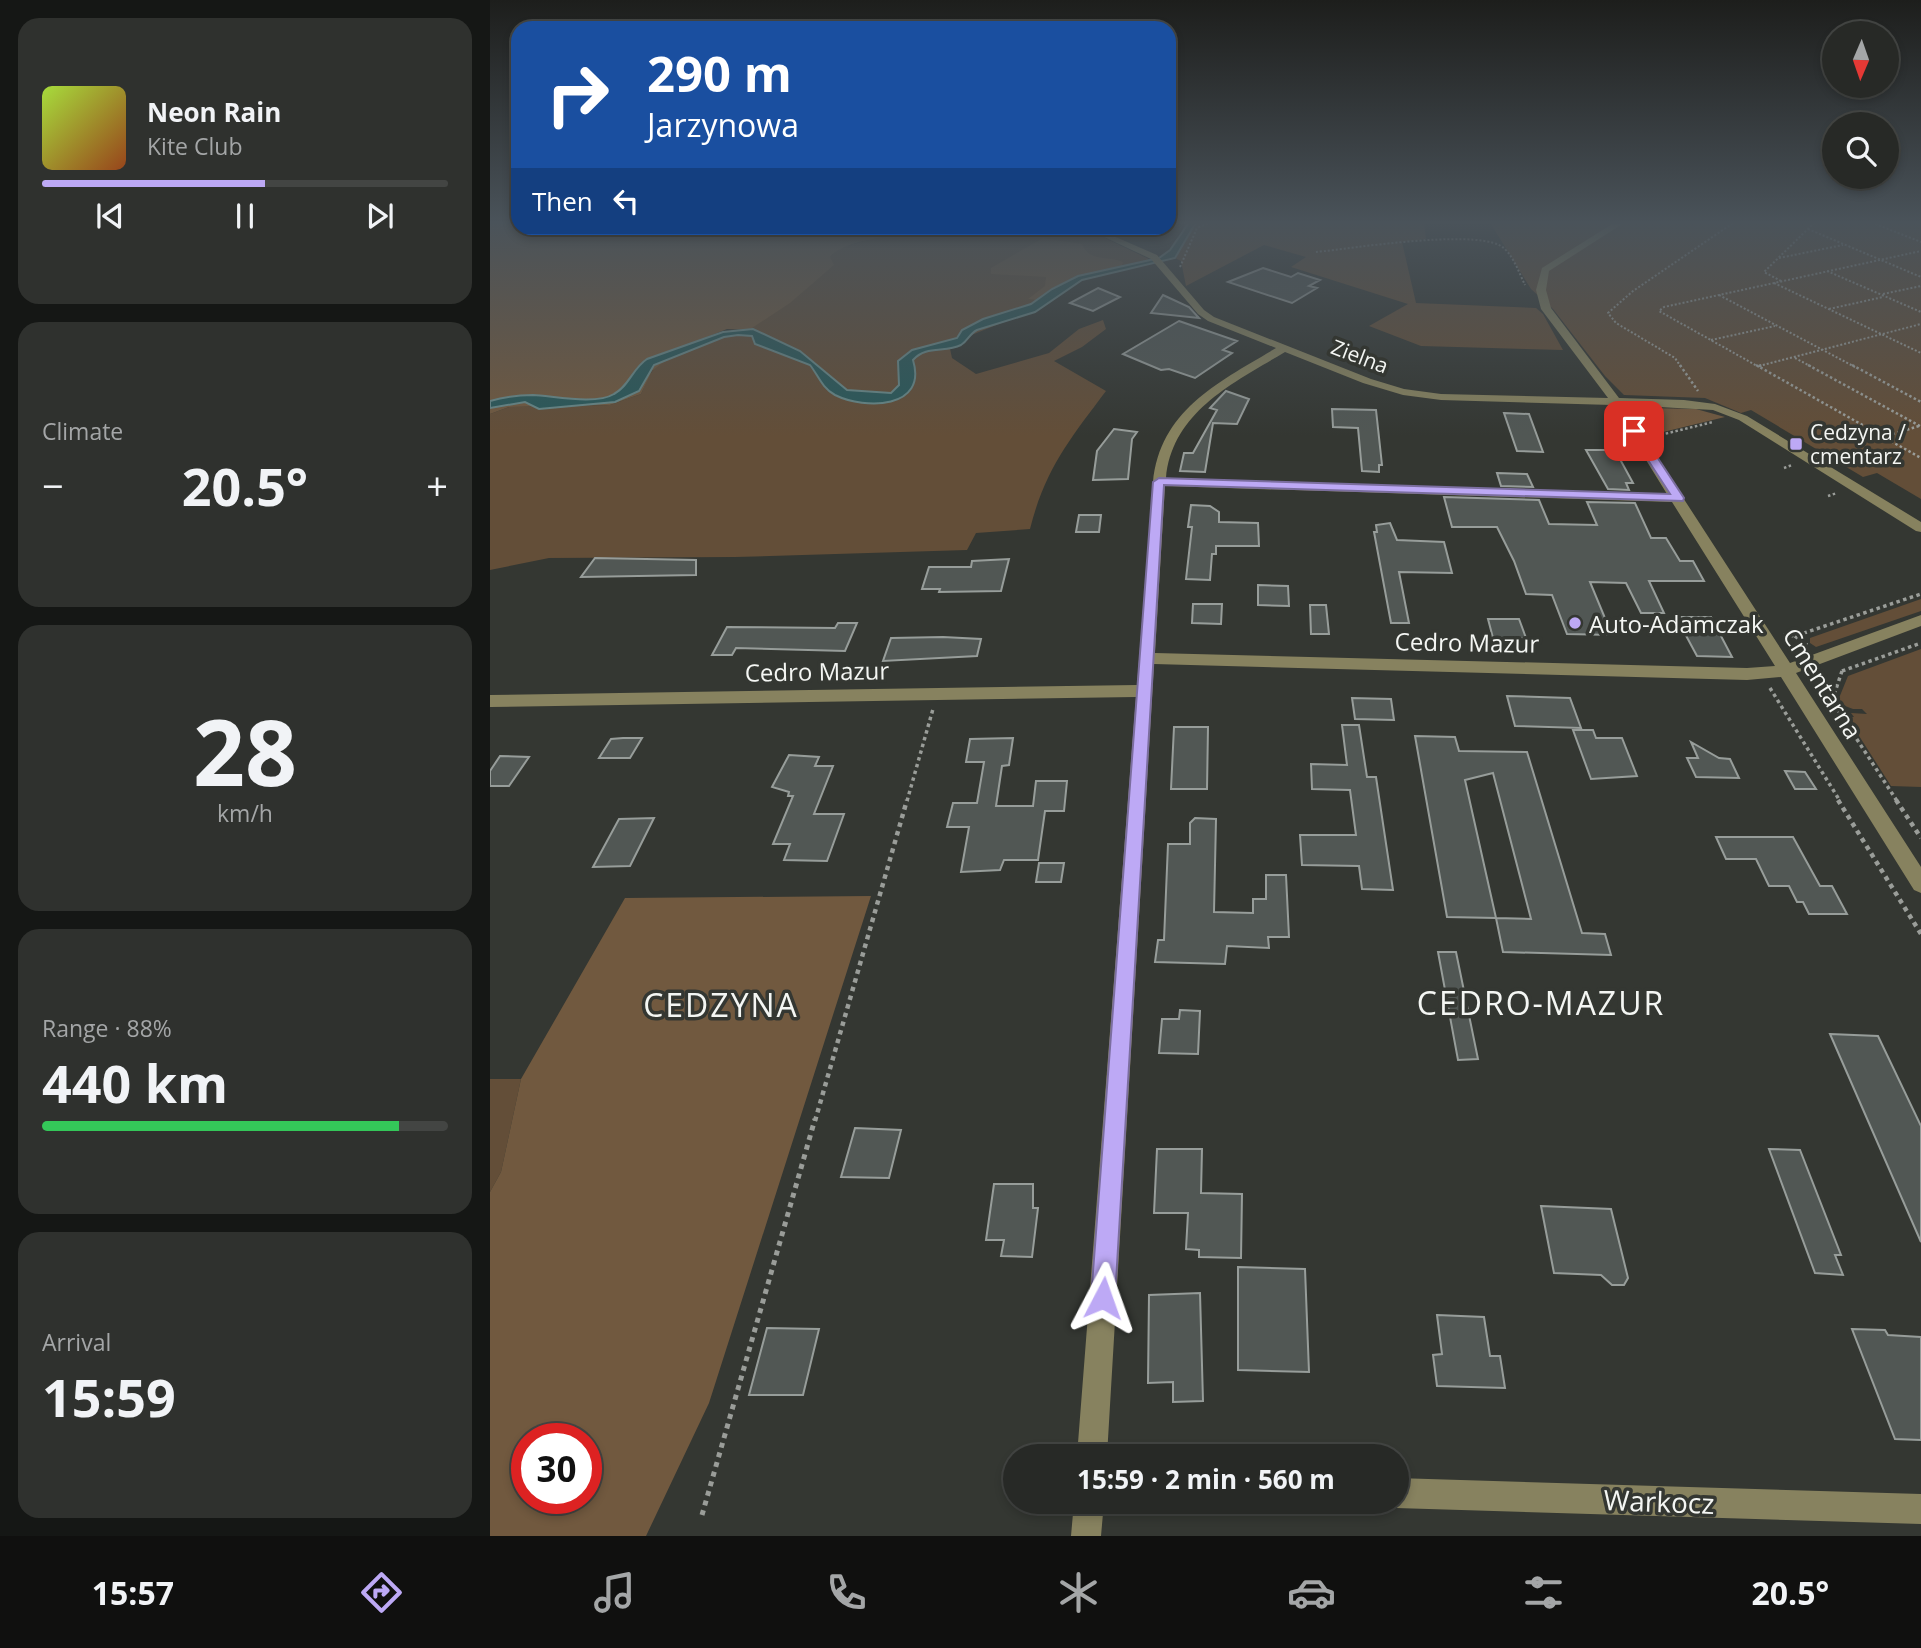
<!DOCTYPE html>
<html lang="en">
<head>
<meta charset="utf-8">
<style>
	:root { --surface:#272926; --page:#2f312e; --text:#f1f3f6; --muted:#a4a6a7; --line:#434543; --accent:#bda9f5 }
	body { margin:0; font-family:"Open Sans",sans-serif; background:var(--page); color:var(--text); height:100vh; display:flex; flex-direction:column; font-size:26px; white-space:nowrap }
	* { box-sizing:border-box; margin:0 }
	p { font-size:23px; color:var(--muted) }
	.icon { flex:none; width:38px; height:38px; fill:none; stroke:currentColor; stroke-width:2; stroke-linecap:round; stroke-linejoin:round }
	.map { position:relative; flex:1; overflow:hidden }
	.sheet { display:flex; flex-direction:column; gap:18px; padding:18px; background:#151715; width:490px }
	.sheet>* { flex:none }
	.hud { position:absolute; left:21px; top:21px; width:665px; height:214px; border-radius:21px; box-shadow:0 4px 10px #0003,0 0 0 2px var(--line); background:#1a4fa0; color:#fff; overflow:hidden }
	.needle { width:46px; rotate:182deg }
	.fabs { position:absolute; left:1332px; top:21px; display:grid; gap:14px }
	.fabs a { display:grid; place-items:center; width:77px; height:77px; border-radius:50%; background:var(--surface); box-shadow:0 4px 10px #0003,0 0 0 2px var(--line); font-size:35px }
	.speed { position:absolute; left:21px; top:1423px; display:flex; gap:14px; font-size:35px; font-weight:700; text-align:center }
	.speed>* { display:grid; place-content:center; width:91px; height:91px; border-radius:50%; background:var(--surface); box-shadow:0 4px 10px #0003,0 0 0 2px var(--line); line-height:1 }
	.speed .limit { border:10px solid #d22; background:#fff; color:#111 }
	.pin { position:absolute; display:grid; place-items:center; width:60px; height:60px; color:#fff; margin:-30px; border-radius:14px; box-shadow:0 4px 10px #0006 }
	.me { position:absolute; width:77px; margin:-38px; rotate:4deg; stroke-linejoin:round; filter:drop-shadow(0 0 5px #0008) }
	.turn { display:flex; align-items:center; gap:24px; height:147px; padding:0 21px; font-size:32px }
	.turn .icon { width:91px; height:91px; stroke-width:2.5 }
	.turn b { display:block; font-size:49px; line-height:60px }
	.then { display:flex; align-items:center; height:66px; padding:0 21px; background:#0003; gap:14px; font-size:26px }
	.big { font-size:52px; font-weight:700; line-height:1.1 }
	.sheet .card { flex:1; display:flex; flex-direction:column; justify-content:center; gap:10px; min-width:0; padding:0 24px; border-radius:21px; background:var(--page) }
	.sheet .dial { align-items:center; gap:0 }
	.dial b { font-size:91px; line-height:1 }
	.song { display:flex; align-items:center; gap:21px }
	.cover { width:84px; height:84px; border-radius:10px; background:linear-gradient(135deg,hsl(80 70% 55%),hsl(20 70% 35%)) }
	.played { height:7px; border-radius:4px; background:linear-gradient(90deg,var(--accent) 55%,var(--line) 55%) }
	.keys { display:flex; justify-content:space-around; direction:ltr }
	.heat { display:flex; justify-content:space-between; align-items:center; font-size:38px; direction:ltr }
	.charge { height:10px; border-radius:5px; background:linear-gradient(90deg,#34c759 88%,var(--line) 0) }
	.trip { position:absolute; left:513px; top:1444px; width:406px; height:70px; border-radius:35px; background:var(--surface); box-shadow:0 4px 10px #0003,0 0 0 2px var(--line); font-weight:700; line-height:70px; text-align:center }
	.dock { display:flex; height:112px; justify-content:space-around; align-items:center; background:#10100f; color:var(--muted) }
	.dock .icon { width:49px; height:49px }
	.dock .selected { color:var(--accent) }
	.dock b { font-size:32px; color:var(--text) }
	main { display:flex; flex:1; min-height:0 }
	.map>svg:first-child { display:block }
	.green { fill:#634e38 }
	.forest { fill:#71593f; fill-rule:evenodd }
	.water { fill:#2a5859; stroke:#678787; stroke-width:2 }
	.building { fill:#515754; stroke:#979d9a; stroke-width:2; fill-rule:evenodd }
	.lines { fill:none; stroke-linecap:round; stroke-linejoin:round }
	.path-far4 { stroke:#9a9d99; stroke-width:2; stroke-dasharray:2 2; stroke-linecap:butt }
	.path-far3 { stroke:#9a9d99; stroke-width:2.5; stroke-dasharray:2.5 2.5; stroke-linecap:butt }
	.path-far2 { stroke:#9a9d99; stroke-width:3.5; stroke-dasharray:3.5 3.5; stroke-linecap:butt }
	.path-far1 { stroke:#9a9d99; stroke-width:4.5; stroke-dasharray:4.5 4.5; stroke-linecap:butt }
	.path { stroke:#9a9d99; stroke-width:5; stroke-dasharray:5 5; stroke-linecap:butt }
	.minor { fill:#87825f; fill-rule:evenodd }
	.route { fill:#bda9f5; stroke:#7b6e9f; stroke-width:2 }
	.poi-dot { fill:#bda9f5; stroke:#343732; stroke-width:2.5 }
	.labels { text-anchor:middle; dominant-baseline:central; stroke-width:7; stroke-linejoin:round; paint-order:stroke }
	.far-street-label { font-size:21px; fill:#f4f6f3; stroke:#343732 }
	.far-poi-label { font-size:21px; fill:#f4f6f3; stroke:#343732; text-anchor:start }
	.poi-label { font-size:24px; fill:#f4f6f3; stroke:#343732; text-anchor:start }
	.street-label { font-size:24px; fill:#f4f6f3; stroke:#343732 }
	.near-street-label { font-size:28px; fill:#f4f6f3; stroke:#343732 }
	.near-neighbourhood-label { font-size:32px; letter-spacing:2px; fill:#f4f6f3; stroke:#343732 }
</style>
</head>
<body>
<main>
<section class="sheet">
<div class="card">
<div class="song"><i class="cover"></i><div><b>Neon Rain</b><p>Kite Club</p></div></div>
<div class="played"></div>
<div class="keys"><svg class="icon" aria-label="previous" viewBox="0 0 24 24"><path d="M18 5L8 12l10 7zM5 5v14"/></svg><svg class="icon" aria-label="pause" viewBox="0 0 24 24"><path d="M8 5v14M16 5v14"/></svg><svg class="icon" aria-label="next" viewBox="0 0 24 24"><path d="M6 5l10 7-10 7zM19 5v14"/></svg></div>
</div>
<div class="card"><p>Climate</p>
<div class="heat"><a>−</a><b class="big">20.5°</b><a>+</a></div>
</div>
<div class="card dial"><b>28</b><p>km/h</p></div>
<div class="card"><p>Range · 88%</p><b class="big">440 km</b><div class="charge"></div></div>
<div class="card"><p>Arrival</p><b class="big">15:59</b></div>
</section>
<div class="map">
<svg width="1431" height="1536" viewBox="0 0 1431 1536">
	<rect width="100%" height="100%" fill="#343732"/>
	<path class="green" d="M 713,221 L 934,221 L 936,239 L 912,242 L 926,303 L 1046,308 L 1053,314 L 1073,350 L 931,346 L 879,326 L 918,304 L 801,267 L 816,257 L 774,245 L 696,286 L 691,261 L 685,258 L 705,224 Z
		M 999,221 L 1431,221 L 1431,499 L 1387,473 L 1373,477 L 1261,410 L 1251,413 L 1215,398 L 1134,395 L 1115,376 L 1063,309 L 1041,289 Z
		M 568,228 L 594,228 L 661,260 L 588,276 L 554,295 L 524,318 L 459,344 L 462,358 L 486,374 L 559,353 L 589,329 L 613,320 L 616,329 L 592,347 L 564,361 L 616,391 C 580,439 555,469 540,529 L 486,533 L 477,550 L 245,557 L 59,558 L 0,570 L 0,414 L 19,407 L 120,405 L 151,394 C 155,386 158,376 164,369 C 188,344 225,329 259,330 L 346,249 L 381,239 L 428,233 L 474,229 L 537,237 Z
		M 1431,599 L 1431,611 L 1326,647 L 1320,643 L 1320,638 Z
		M 1431,649 L 1431,787 L 1401,786 L 1357,717 L 1364,717 L 1361,713 L 1377,714 L 1372,709 L 1363,709 L 1347,703 L 1358,676 Z
		M 0,1079 L 43,1079 L 31,1079 L 11,1172 L 0,1192 Z"/>
	<path class="forest" d="M 0,221 L 28,221 L 28,228 L 474,229 C 445,232 357,235 340,257 L 344,265 L 300,303 L 259,330 L 237,329 L 192,347 L 162,371 L 151,394 L 120,405 L 19,407 L 0,414 Z
		M 553,238 L 592,244 C 600,263 618,255 633,262 L 632,266 C 601,273 571,278 548,300 L 538,299 L 555,286 L 556,277 L 501,274 L 501,268 Z
		M 1158,408 L 1206,409 L 1235,417 L 1165,434 L 1159,432 L 1149,414 Z
		M 381,896 L 219,1403 L 156,1536 L 0,1536 L 0,1192 L 11,1172 L 31,1079 L 135,898 ZM 37,1438 L 96,1438 L 96,1498 L 37,1498 Z"/>
	<path class="water" d="M 700,221 L 713,221 L 705,224 L 685,258 L 592,280 L 545,312 L 487,330 C 479,334 478,341 471,345 C 455,353 436,345 423,360 C 438,409 375,410 345,395 C 332,388 328,375 320,365 L 265,344 L 262,336 L 248,335 L 234,337 L 164,365 L 149,391 L 125,402 L 49,409 L 35,402 L 0,408 L 0,401 C 14,397 29,395 43,395 C 64,396 106,405 124,394 C 139,386 143,368 157,359 L 233,332 L 263,329 L 310,351 L 357,390 L 401,393 L 409,385 L 408,361 L 422,350 L 467,338 L 472,330 L 493,319 L 541,304 L 562,289 L 588,276 L 669,258 L 680,250 Z"/>
	<path class="building" d="M 773,268 L 801,277 L 808,273 L 830,280 L 819,286 L 827,288 L 802,303 L 738,282 Z
		M 608,288 L 630,297 L 603,311 L 580,303 Z
		M 673,295 L 699,307 L 709,318 L 661,313 Z
		M 689,321 L 747,341 L 733,350 L 742,353 L 705,378 L 679,369 L 671,370 L 633,354 Z
		M 736,391 L 759,399 L 747,424 L 723,423 L 715,472 L 690,471 L 694,453 L 703,453 L 727,410 L 720,408 Z
		M 842,409 L 886,410 L 892,465 L 889,465 L 889,472 L 872,471 L 868,428 L 843,427 Z
		M 1014,413 L 1039,414 L 1053,452 L 1027,451 Z
		M 624,429 L 647,432 L 642,439 L 638,479 L 603,480 L 607,451 Z
		M 1096,450 L 1125,450 L 1143,483 L 1136,483 L 1139,490 L 1118,489 Z
		M 1007,473 L 1037,474 L 1043,487 L 1011,486 Z
		M 954,497 L 1049,500 L 1059,524 L 1107,525 L 1097,502 L 1145,503 L 1161,538 L 1176,538 L 1190,561 L 1203,561 L 1214,581 L 1159,581 L 1174,613 L 1151,613 L 1136,583 L 1100,582 L 1122,635 L 1077,634 L 1062,595 L 1036,594 L 1024,561 L 1007,527 L 962,527 Z
		M 701,505 L 720,506 L 729,512 L 729,522 L 768,523 L 769,546 L 726,546 L 726,554 L 722,554 L 720,580 L 696,579 L 702,527 L 698,527 Z
		M 589,515 L 611,515 L 609,532 L 586,532 Z
		M 900,523 L 907,540 L 954,542 L 962,573 L 909,572 L 919,623 L 901,623 L 884,532 L 887,532 L 886,525 Z
		M 105,558 L 206,560 L 206,575 L 91,577 Z
		M 519,559 L 511,591 L 449,592 L 450,589 L 432,589 L 439,567 L 481,567 L 482,561 Z
		M 768,585 L 798,586 L 799,606 L 768,605 Z
		M 703,604 L 732,604 L 731,624 L 702,623 Z
		M 820,605 L 836,605 L 839,634 L 821,634 Z
		M 1186,617 L 1221,617 L 1242,657 L 1207,656 Z
		M 998,619 L 1029,619 L 1036,638 L 1003,638 Z
		M 348,623 L 367,623 L 355,651 L 246,648 L 242,655 L 222,655 L 237,627 L 345,628 Z
		M 401,638 L 453,637 L 491,639 L 487,656 L 393,661 Z
		M 1017,696 L 1080,698 L 1091,728 L 1025,726 Z
		M 862,698 L 901,699 L 904,720 L 865,719 Z
		M 852,725 L 869,725 L 877,777 L 886,777 L 903,890 L 872,889 L 869,866 L 812,865 L 810,835 L 866,835 L 860,790 L 822,789 L 821,764 L 857,765 Z
		M 684,727 L 718,727 L 717,789 L 681,789 Z
		M 1083,730 L 1103,730 L 1106,738 L 1132,738 L 1147,776 L 1101,779 Z
		M 925,736 L 965,737 L 969,751 L 1037,752 L 1092,933 L 1115,934 L 1121,955 L 1013,952 L 1006,918 L 957,917 ZM 1003,773 L 1041,919 L 1006,918 L 975,780 Z
		M 133,738 L 152,738 L 140,758 L 109,758 L 121,739 Z
		M 523,738 L 519,765 L 512,766 L 506,806 L 543,806 L 546,781 L 577,781 L 574,811 L 555,811 L 548,860 L 514,860 L 510,870 L 471,872 L 479,827 L 457,827 L 463,803 L 487,803 L 494,762 L 476,762 L 480,739 Z
		M 1201,742 L 1229,758 L 1240,759 L 1249,778 L 1206,777 L 1197,758 L 1208,758 Z
		M 299,755 L 329,757 L 325,766 L 343,766 L 324,814 L 354,814 L 337,861 L 294,860 L 300,844 L 283,844 L 303,796 L 298,796 L 299,792 L 282,787 Z
		M 10,756 L 39,757 L 19,786 L 0,786 L 0,771 Z
		M 1295,771 L 1315,772 L 1326,789 L 1305,789 Z
		M 164,818 L 140,866 L 103,867 L 129,819 Z
		M 705,818 L 726,819 L 724,912 L 763,913 L 763,899 L 776,899 L 776,875 L 796,875 L 799,937 L 778,937 L 779,948 L 737,946 L 735,964 L 665,962 L 668,940 L 674,940 L 678,844 L 700,844 L 700,823 Z
		M 1226,837 L 1303,837 L 1330,886 L 1342,886 L 1357,914 L 1319,914 L 1313,902 L 1307,902 L 1299,886 L 1279,886 L 1266,859 L 1236,859 Z
		M 549,863 L 574,863 L 571,882 L 546,882 Z
		M 948,952 L 966,952 L 988,1059 L 968,1060 Z
		M 690,1010 L 710,1011 L 708,1054 L 669,1053 L 672,1019 L 689,1019 Z
		M 1340,1034 L 1388,1036 L 1431,1126 L 1431,1242 Z
		M 365,1128 L 411,1130 L 399,1178 L 351,1177 Z
		M 667,1149 L 712,1149 L 711,1193 L 752,1194 L 751,1258 L 709,1257 L 709,1250 L 696,1249 L 698,1213 L 664,1213 Z
		M 1279,1149 L 1310,1150 L 1351,1255 L 1345,1255 L 1353,1275 L 1325,1273 Z
		M 504,1184 L 543,1184 L 543,1208 L 548,1208 L 542,1257 L 511,1256 L 514,1240 L 496,1240 Z
		M 1051,1206 L 1121,1209 L 1138,1278 L 1134,1285 L 1122,1285 L 1111,1275 L 1064,1273 Z
		M 748,1267 L 815,1269 L 819,1372 L 748,1370 Z
		M 710,1293 L 713,1401 L 683,1402 L 683,1382 L 658,1383 L 659,1295 Z
		M 947,1315 L 994,1317 L 1000,1356 L 1010,1356 L 1015,1388 L 947,1386 L 943,1355 L 952,1354 Z
		M 277,1328 L 329,1329 L 313,1395 L 259,1395 Z
		M 1362,1329 L 1395,1330 L 1398,1335 L 1431,1337 L 1431,1440 L 1405,1439 Z"/>
	<g class="lines">
		<path class="path-far4" d="M 1378,221 L 1431,242
			M 1318,229 L 1431,277
			M 826,252 C 865,248 977,230 1009,245 C 1022,251 1029,273 1035,285
			M 1289,258 L 1353,245
			M 690,267 L 707,228 L 723,221
			M 1337,271 L 1431,312
			M 1291,281 L 1274,272 L 1326,221
			M 1284,283 L 1431,353
			M 1393,294 L 1431,286
			M 1229,295 L 1365,367
			M 1339,309 L 1393,297
			M 1221,340 L 1285,326
			M 1305,358 L 1322,367
			M 1269,366 L 1431,324
			M 1191,367 L 1185,358 L 1126,323 L 1118,313 L 1143,291 L 1246,221
			M 1269,367 L 1169,311 L 1174,307 L 1431,251"/>
		<path class="path-far3" d="M 1190,365 L 1208,391
			M 1266,365 L 1431,458
			M 1318,365 L 1430,426
			M 1362,365 L 1431,402
			M 1269,366 L 1272,365
			M 1166,436 L 1223,422
			M 1393,437 L 1429,426
			M 1294,468 L 1302,465
			M 1338,496 L 1347,493"/>
		<path class="path-far2" d="M 1293,635 L 1305,636 L 1431,594
			M 1305,636 L 1317,645
			M 1352,671 L 1342,701 L 1407,801
			M 1352,671 L 1431,643
			M 1280,688 L 1350,801
			M 417,801 L 443,709"/>
		<path class="path-far1" d="M 1348,800 L 1431,934
			M 1406,800 L 1431,838
			M 325,1121 L 417,800"/>
		<path class="path" d="M 212,1515 L 325,1119"/>
		<path class="minor" d="M 1127,221 L 1137,221 L 1059,271 L 1056,290 L 1061,308 L 1129,398 L 1194,400 L 1225,404 L 1257,416 L 1431,522 L 1431,532 L 1426,531 L 1249,420 L 1223,410 L 1133,405 L 1300,663 L 1431,615 L 1431,626 L 1306,673 L 1431,867 L 1431,893 L 1424,890 L 1291,677 L 1257,680 L 664,664 L 617,1456 L 587,1456 L 646,697 L 0,707 L 0,695 L 647,685 L 663,482 C 670,410 729,382 786,348 L 718,321 L 708,314 L 661,259 L 595,228 L 605,228 L 667,255 L 714,310 L 724,317 L 881,379 L 914,389 L 951,394 L 1118,398 L 1051,309 L 1046,290 L 1052,268 ZM 795,352 L 873,383 L 913,395 L 951,400 L 1122,405 L 1177,494 L 676,478 C 682,412 743,383 795,352 ZM 675,486 L 1182,502 L 1285,666 L 1257,668 L 665,653 Z
			M 906,1478 L 1431,1494 L 1431,1524 L 906,1508 L 895,1502 L 906,1502 Z
			M 584,1502 L 614,1502 L 611,1536 L 581,1536 Z"/>
	</g>
	<linearGradient id="sky" x2="0" y2="1"><stop stop-color="#1d1e1c"/><stop offset="0.51" stop-color="#4a535a"/><stop offset="1" stop-color="#4a535a" stop-opacity="0"/></linearGradient>
	<rect width="1431" height="436" fill="url(#sky)"/>
	<path class="route" d="M 1141,428 L 1148,428 L 1194,498 L 1193,501 L 674,485 L 625,1298 L 621,1307 L 613,1310 L 604,1307 L 601,1298 L 663,482 L 669,478 L 1180,494 L 1139,431 Z"/>
	<g class="poi-dot">
		<rect x="1299" y="437" width="14" height="14" rx="3.5"/>
		<circle cx="1085" cy="623" r="7"/>
	</g>
	<g class="labels">
		<g class="far-street-label">
			<text transform="translate(870 356) rotate(21)">Zielna</text>
		</g>
		<g class="far-poi-label">
			<text x="1320" y="432">Cedzyna /<tspan x="1320" dy="24">cmentarz</tspan></text>
		</g>
		<g class="poi-label">
			<text x="1099" y="623">Auto-Adamczak</text>
		</g>
		<g class="street-label">
			<text transform="translate(977 642) rotate(1)">Cedro Mazur</text>
			<text transform="translate(327 671) rotate(-1)">Cedro Mazur</text>
			<text transform="translate(1333 683) rotate(58)">Cmentarna</text>
		</g>
		<g class="near-street-label">
			<text transform="translate(1169 1501) rotate(2)">Warkocz</text>
		</g>
		<g class="near-neighbourhood-label">
			<text x="1051" y="1002">CEDRO-MAZUR</text>
			<text x="231" y="1004">CEDZYNA</text>
		</g>
	</g>
</svg>
<div class="fabs">
<a><svg class="needle" viewBox="-14 -14 28 28"><path d="M0-13l5 13h-10z" fill="#e53935"/><path d="M0 13l5-13h-10z" fill="#a4a6a7"/></svg></a>
<a><svg class="icon" aria-label="search" viewBox="0 0 24 24"><circle cx="10" cy="10" r="6"/><path d="M15 15l6 6"/></svg></a>
</div>
<div class="speed"><div class="limit">30</div></div>
<div class="pin" style="left:1144px;top:431px;background:#d93025"><svg class="icon" aria-label="arrive" viewBox="0 0 24 24"><path d="M6 21V4h12l-3 4 3 4H6"/></svg></div>
<svg class="me" style="left:613px;top:1298px" viewBox="-20 -20 40 40"><path d="M0-17L14 15 0 8-14 15z" fill="#bda9f5" stroke="#fff" stroke-width="4"/></svg>
<div class="trip">15:59 · 2 min · 560 m</div>
<div class="hud">
<div class="turn"><svg class="icon" aria-label="right" viewBox="0 0 24 24"><path d="M7 20v-9h11M14 6l5 5-5 5"/></svg><div><b>290 m</b>Jarzynowa</div></div>
<div class="then">Then<svg class="icon" aria-label="left" viewBox="0 0 24 24"><path d="M17 20v-9H6M10 6l-5 5 5 5"/></svg></div>
</div>
</div>
</main>
<nav class="dock">
<b>15:57</b>
<svg class="icon selected" aria-label="directions" viewBox="0 0 24 24"><path d="M12 3l9 9-9 9-9-9zM9 14v-3h6M13 9l2 2-2 2"/></svg>
<svg class="icon" aria-label="music" viewBox="0 0 24 24"><path d="M9 18V5l10-2v13"/><circle cx="6" cy="18" r="3"/><circle cx="16" cy="16" r="3"/></svg>
<svg class="icon" aria-label="phone" viewBox="0 0 24 24"><path d="M5 4h4l2 5-3 2q2 4 5 5l2-3 5 2v4C11 20 4 13 5 4z"/></svg>
<svg class="icon" aria-label="climate" viewBox="0 0 24 24"><path d="M12 3v18M4 7l16 10M4 17L20 7"/></svg>
<svg class="icon" aria-label="car" viewBox="0 0 24 24"><path d="M5 17H2v-5l4-1 3-4h7l3 4 3 1v5h-3M9 17h6M6 11h13"/><circle cx="7" cy="17" r="2"/><circle cx="17" cy="17" r="2"/></svg>
<svg class="icon" aria-label="filters" viewBox="0 0 24 24"><path d="M4 7h16M4 17h16"/><circle cx="9" cy="7" r="2"/><circle cx="15" cy="17" r="2"/></svg>
<b>20.5°</b>
</nav>
</body>
</html>
